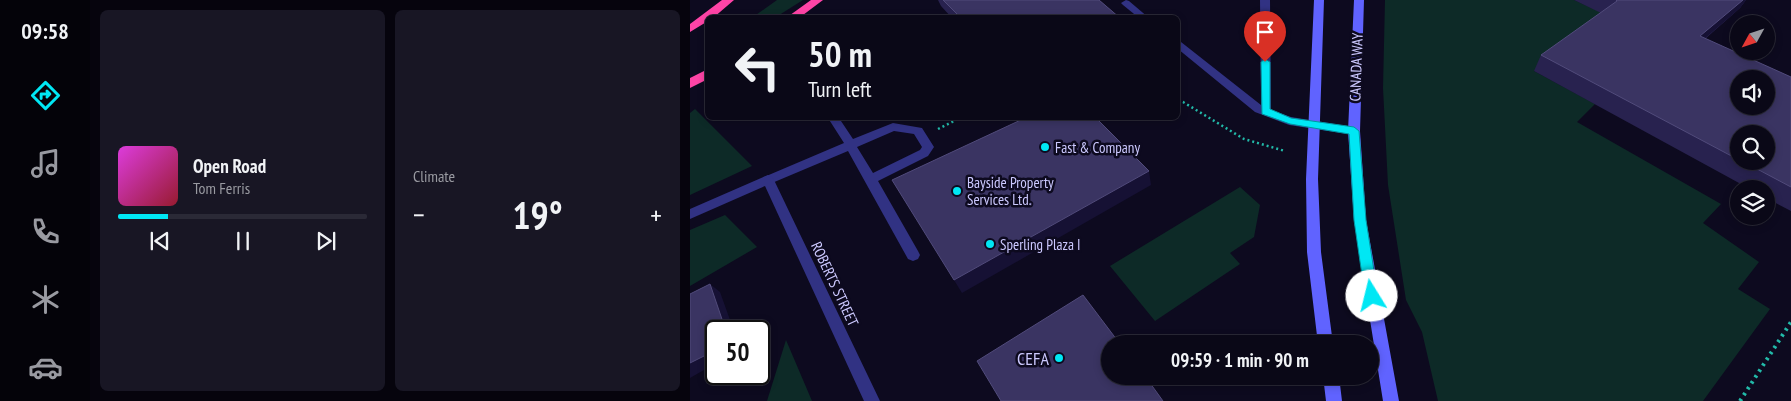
<!DOCTYPE html>
<html lang="en">
<head>
<meta charset="utf-8">
<style>
	:root { --surface:#0a0817; --page:#181624; --text:#f1f3f6; --muted:#999aa1; --line:#2a2936; --accent:#00e7f4 }
	body { margin:0; font-family:"PT Sans Narrow",sans-serif; background:var(--page); color:var(--text); height:100vh; display:flex; flex-direction:column; font-size:19px; white-space:nowrap }
	* { box-sizing:border-box; margin:0 }
	p { font-size:16px; color:var(--muted) }
	.icon { flex:none; width:28px; height:28px; fill:none; stroke:currentColor; stroke-width:2; stroke-linecap:round; stroke-linejoin:round }
	.map { position:relative; flex:1; overflow:hidden }
	.details { display:flex; flex-direction:column; gap:10px; padding:10px; background:#06040d; width:600px }
	.details>* { flex:none }
	.guide { position:absolute; left:15px; top:15px; width:475px; height:105px; border-radius:8px; box-shadow:0 2px 8px #0003,0 0 0 1px var(--line); background:#0a0817; color:var(--text); overflow:hidden }
	.needle { width:32px; rotate:230deg }
	.tools { position:absolute; left:1040px; top:15px; display:grid; gap:10px }
	.tools a { display:grid; place-items:center; width:45px; height:45px; border-radius:50%; background:var(--surface); box-shadow:0 2px 8px #0003,0 0 0 1px var(--line); font-size:25px }
	.speed { position:absolute; left:15px; top:320px; display:flex; gap:10px; font-size:25px; font-weight:700; text-align:center }
	.speed>* { display:grid; place-content:center; width:65px; height:65px; border-radius:50%; background:var(--surface); box-shadow:0 2px 8px #0003,0 0 0 1px var(--line); line-height:1 }
	.speed .limit { border:2px solid #111; border-radius:8px; background:#fff; color:#111 }
	.pin { position:absolute; display:grid; place-items:center; width:42px; height:42px; color:#fff; margin:-51px -21px; border-radius:50% 50% 50% 0; rotate:-45deg; box-shadow:0 0 5px #0007 }
	.pin .icon { rotate:45deg }
	.me { position:absolute; width:55px; margin:-28px; rotate:351deg; stroke-linejoin:round; filter:drop-shadow(0 0 4px #0008) }
	.turn { display:flex; align-items:center; gap:18px; height:105px; padding:0 20px; font-size:22px }
	.turn .icon { width:65px; height:65px; stroke-width:2.5 }
	.turn b { display:block; font-size:35px; line-height:42px }
	.big { font-size:38px; font-weight:600; line-height:1.1 }
	.details .tile { flex:1; display:flex; flex-direction:column; justify-content:center; gap:8px; min-width:0; padding:0 18px; border-radius:8px; background:var(--page) }
	.song { display:flex; align-items:center; gap:15px }
	.cover { width:60px; height:60px; border-radius:8px; background:linear-gradient(135deg,hsl(300 70% 55%),hsl(350 70% 35%)) }
	.played { height:5px; border-radius:2px; background:linear-gradient(90deg,var(--accent) 20%,var(--line) 20%) }
	.keys { display:flex; justify-content:space-around; direction:ltr }
	.heat { display:flex; justify-content:space-between; align-items:center; font-size:28px; direction:ltr }
	.details .tiles { flex:1; display:grid; gap:10px; grid-template-columns:repeat(2,1fr) }
	.trip { position:absolute; left:411px; top:335px; width:278px; height:50px; border-radius:25px; background:var(--surface); box-shadow:0 2px 8px #0003,0 0 0 1px var(--line); font-weight:600; line-height:50px; text-align:center }
	main { display:flex; flex:1; min-height:0 }
	.tab-bar { display:flex; flex-direction:column; width:90px; justify-content:space-around; align-items:center; background:#040309; color:var(--muted) }
	.tab-bar .icon { width:35px; height:35px }
	.tab-bar .current { color:var(--accent) }
	.tab-bar b { font-size:22px; color:var(--text) }
	.map>svg:first-child { display:block }
	.green { fill:#0d2a27 }
	.lines { fill:none; stroke-linecap:round; stroke-linejoin:round }
	.path-far1 { stroke:#22baa9; stroke-width:2.5; stroke-dasharray:2 3; stroke-linecap:butt }
	.path { stroke:#22baa9; stroke-width:4; stroke-dasharray:2.5 4.5; stroke-linecap:butt }
	.service { fill:#313283; fill-rule:evenodd }
	.minor { fill:#313283; fill-rule:evenodd }
	.secondary { fill:#6063ff; fill-rule:evenodd }
	.motorway { fill:#ff44a7; fill-rule:evenodd }
	.wall { fill:#28224f; fill-rule:evenodd }
	.shaded-wall { fill:#161134 }
	.building { fill:#3a3462; stroke:#514b7b; fill-rule:evenodd }
	.route { fill:#00e7f4; stroke:#00969f }
	.poi-dot { fill:#00e7f4; stroke:#0d0a1f; stroke-width:2 }
	.labels { text-anchor:middle; dominant-baseline:central; stroke-width:5; stroke-linejoin:round; paint-order:stroke }
	.street-label { font-size:15px; fill:#ccc9ff; stroke:#0d0a1f }
	.poi-label { font-size:15px; fill:#ccc9ff; stroke:#0d0a1f; text-anchor:start }
	.near-poi-label { font-size:18px; fill:#ccc9ff; stroke:#0d0a1f; text-anchor:end }
</style>
</head>
<body>
<main>
<nav class="tab-bar">
<b>09:58</b>
<svg class="icon current" aria-label="directions" viewBox="0 0 24 24"><path d="M12 3l9 9-9 9-9-9zM9 14v-3h6M13 9l2 2-2 2"/></svg>
<svg class="icon" aria-label="music" viewBox="0 0 24 24"><path d="M9 18V5l10-2v13"/><circle cx="6" cy="18" r="3"/><circle cx="16" cy="16" r="3"/></svg>
<svg class="icon" aria-label="phone" viewBox="0 0 24 24"><path d="M5 4h4l2 5-3 2q2 4 5 5l2-3 5 2v4C11 20 4 13 5 4z"/></svg>
<svg class="icon" aria-label="climate" viewBox="0 0 24 24"><path d="M12 3v18M4 7l16 10M4 17L20 7"/></svg>
<svg class="icon" aria-label="car" viewBox="0 0 24 24"><path d="M5 17H2v-5l4-1 3-4h7l3 4 3 1v5h-3M9 17h6M6 11h13"/><circle cx="7" cy="17" r="2"/><circle cx="17" cy="17" r="2"/></svg>
</nav>
<section class="details">
<div class="tiles">
<div class="tile">
<div class="song"><i class="cover"></i><div><b>Open Road</b><p>Tom Ferris</p></div></div>
<div class="played"></div>
<div class="keys"><svg class="icon" aria-label="previous" viewBox="0 0 24 24"><path d="M18 5L8 12l10 7zM5 5v14"/></svg><svg class="icon" aria-label="pause" viewBox="0 0 24 24"><path d="M8 5v14M16 5v14"/></svg><svg class="icon" aria-label="next" viewBox="0 0 24 24"><path d="M6 5l10 7-10 7zM19 5v14"/></svg></div>
</div>
<div class="tile"><p>Climate</p>
<div class="heat"><a>−</a><b class="big">19°</b><a>+</a></div>
</div>
</div>
</section>
<div class="map">
<svg width="1101" height="401" viewBox="0 0 1101 401">
	<rect width="100%" height="100%" fill="#0d0a1f"/>
	<path class="green" d="M 87,0 L 113,0 L 86,17 L 63,17 Z
		M 695,0 L 884,0 L 919,16 L 844,71 L 905,104 L 887,122 L 1031,204 L 1013,223 L 1069,262 L 1048,289 L 1080,309 L 1013,401 L 748,401 L 732,332 L 716,300 L 698,185 L 693,88 Z
		M 5,109 L 62,166 L 0,195 L 0,113 Z
		M 550,187 L 570,205 L 564,237 L 540,253 L 550,264 L 465,321 L 420,266 Z
		M 35,215 L 67,247 L 0,286 L 0,230 Z
		M 96,340 L 122,401 L 77,401 Z"/>
	<g class="lines">
		<path class="path-far1" d="M 488,101 L 493,102 L 554,139 L 595,151
			M 248,129 L 266,120"/>
		<path class="path" d="M 1050,401 L 1101,322"/>
		<path class="service" d="M 436,0 L 439,1 L 459,18 L 449,18 L 433,5 L 431,3 Z
			M 570,0 L 580,0 L 581,110 L 601,117 L 664,127 L 668,128 L 670,131 L 668,134 L 664,135 L 599,125 L 565,112 L 488,49 L 488,41 L 491,42 L 571,105 Z
			M 138,118 L 149,118 L 163,139 L 203,123 L 232,128 L 244,147 L 238,156 L 188,181 L 228,251 L 230,255 L 228,259 L 223,261 L 218,259 L 158,151 L 82,183 L 74,183 L 72,180 L 74,177 L 154,143 ZM 204,131 L 224,134 L 232,147 L 230,150 L 183,173 L 167,147 Z"/>
		<path class="minor" d="M 78,175 L 82,177 L 84,180 L 190,401 L 174,401 L 75,186 L 0,219 L 0,209 Z"/>
		<path class="secondary" d="M 624,0 L 634,0 L 628,179 L 631,252 L 643,344 L 628,344 L 617,252 L 616,179 Z
			M 664,0 L 674,0 L 670,131 L 676,220 L 709,401 L 693,401 L 664,220 L 658,131 Z
			M 633,376 L 649,376 L 652,401 L 636,401 Z"/>
		<path class="motorway" d="M 32,0 L 44,0 L 23,18 L 18,18 L 18,21 L 0,32 L 0,24 Z
			M 121,0 L 133,0 L 109,18 L 96,18 Z
			M 18,69 L 18,79 L 0,88 L 0,78 Z"/>
	</g>
	<path class="wall" d="M 248,0 L 409,0 L 430,18 L 262,18 L 251,6 Z
		M 884,0 L 1056,0 L 1050,8 L 1015,39 L 1101,77 L 1101,211 L 1076,198 L 1076,189 L 1060,189 L 844,71 L 851,55 L 911,13 ZM 1049,134 L 1076,161 L 1049,161 Z"/>
	<path class="shaded-wall" d="M 1053,0 L 1056,0 L 1050,8 L 999,52 L 1010,36 Z
		M 459,171 L 461,185 L 272,293 L 264,280 Z
		M 20,284 L 30,292 L 44,331 L 36,331 Z
		M 26,350 L 26,363 L 0,378 L 0,363 Z"/>
	<path class="building" d="M 253,0 L 409,0 L 430,18 L 271,18 Z
		M 926,0 L 1053,0 L 1010,36 L 1101,77 L 1101,187 L 1052,161 L 1076,161 L 1076,134 L 1049,134 L 1049,160 L 851,55 L 927,1 ZM 1049,79 L 1076,79 L 1076,106 L 1049,106 Z
		M 335,118 L 406,118 L 459,171 L 264,280 L 202,180 Z
		M 20,284 L 36,331 L 26,331 L 26,350 L 0,363 L 0,294 Z
		M 393,295 L 430,344 L 420,344 L 420,376 L 455,376 L 473,401 L 311,401 L 287,361 Z"/>
	<path class="route" d="M 575,59 L 580,62 L 580,109 L 601,118 L 664,127 L 669,131 L 676,220 L 688,296 L 686,300 L 682,302 L 677,300 L 675,296 L 664,220 L 659,134 L 600,124 L 572,114 L 571,62 Z"/>
	<g class="poi-dot">
		<circle cx="355" cy="147" r="5"/>
		<circle cx="267" cy="191" r="5"/>
		<circle cx="300" cy="244" r="5"/>
		<circle cx="369" cy="358" r="5"/>
	</g>
	<g class="labels">
		<g class="street-label">
			<text transform="translate(666 67) rotate(-88)">CANADA WAY</text>
			<text transform="translate(145 284) rotate(65)">ROBERTS STREET</text>
		</g>
		<g class="poi-label">
			<text x="365" y="147">Fast &amp; Company</text>
			<text x="277" y="182">Bayside Property<tspan x="277" dy="17">Services Ltd.</tspan></text>
			<text x="310" y="244">Sperling Plaza I</text>
		</g>
		<g class="near-poi-label">
			<text x="359" y="358">CEFA</text>
		</g>
	</g>
</svg>
<div class="tools">
<a><svg class="needle" viewBox="-14 -14 28 28"><path d="M0-13l5 13h-10z" fill="#e53935"/><path d="M0 13l5-13h-10z" fill="#999aa1"/></svg></a>
<a><svg class="icon" aria-label="sound" viewBox="0 0 24 24"><path d="M4 9h4l5-4v14l-5-4H4zM17 9q2 3 0 6"/></svg></a>
<a><svg class="icon" aria-label="search" viewBox="0 0 24 24"><circle cx="10" cy="10" r="6"/><path d="M15 15l6 6"/></svg></a>
<a><svg class="icon" aria-label="layers" viewBox="0 0 24 24"><path d="M12 4l9 5-9 5-9-5zM3 14l9 5 9-5"/></svg></a>
</div>
<div class="speed"><div class="limit">50</div></div>
<div class="pin" style="left:575px;top:62px;background:#d93025"><svg class="icon" aria-label="arrive" viewBox="0 0 24 24"><path d="M6 21V4h12l-3 4 3 4H6"/></svg></div>
<svg class="me" style="left:682px;top:296px" viewBox="-20 -20 40 40"><circle r="19" fill="#fff"/><path d="M0-13L10 11 0 6-10 11z" fill="#00e7f4"/></svg>
<div class="trip">09:59 · 1 min · 90 m</div>
<div class="guide">
<div class="turn"><svg class="icon" aria-label="left" viewBox="0 0 24 24"><path d="M17 20v-9H6M10 6l-5 5 5 5"/></svg><div><b>50 m</b>Turn left</div></div>
</div>
</div>
</main>
</body>
</html>
